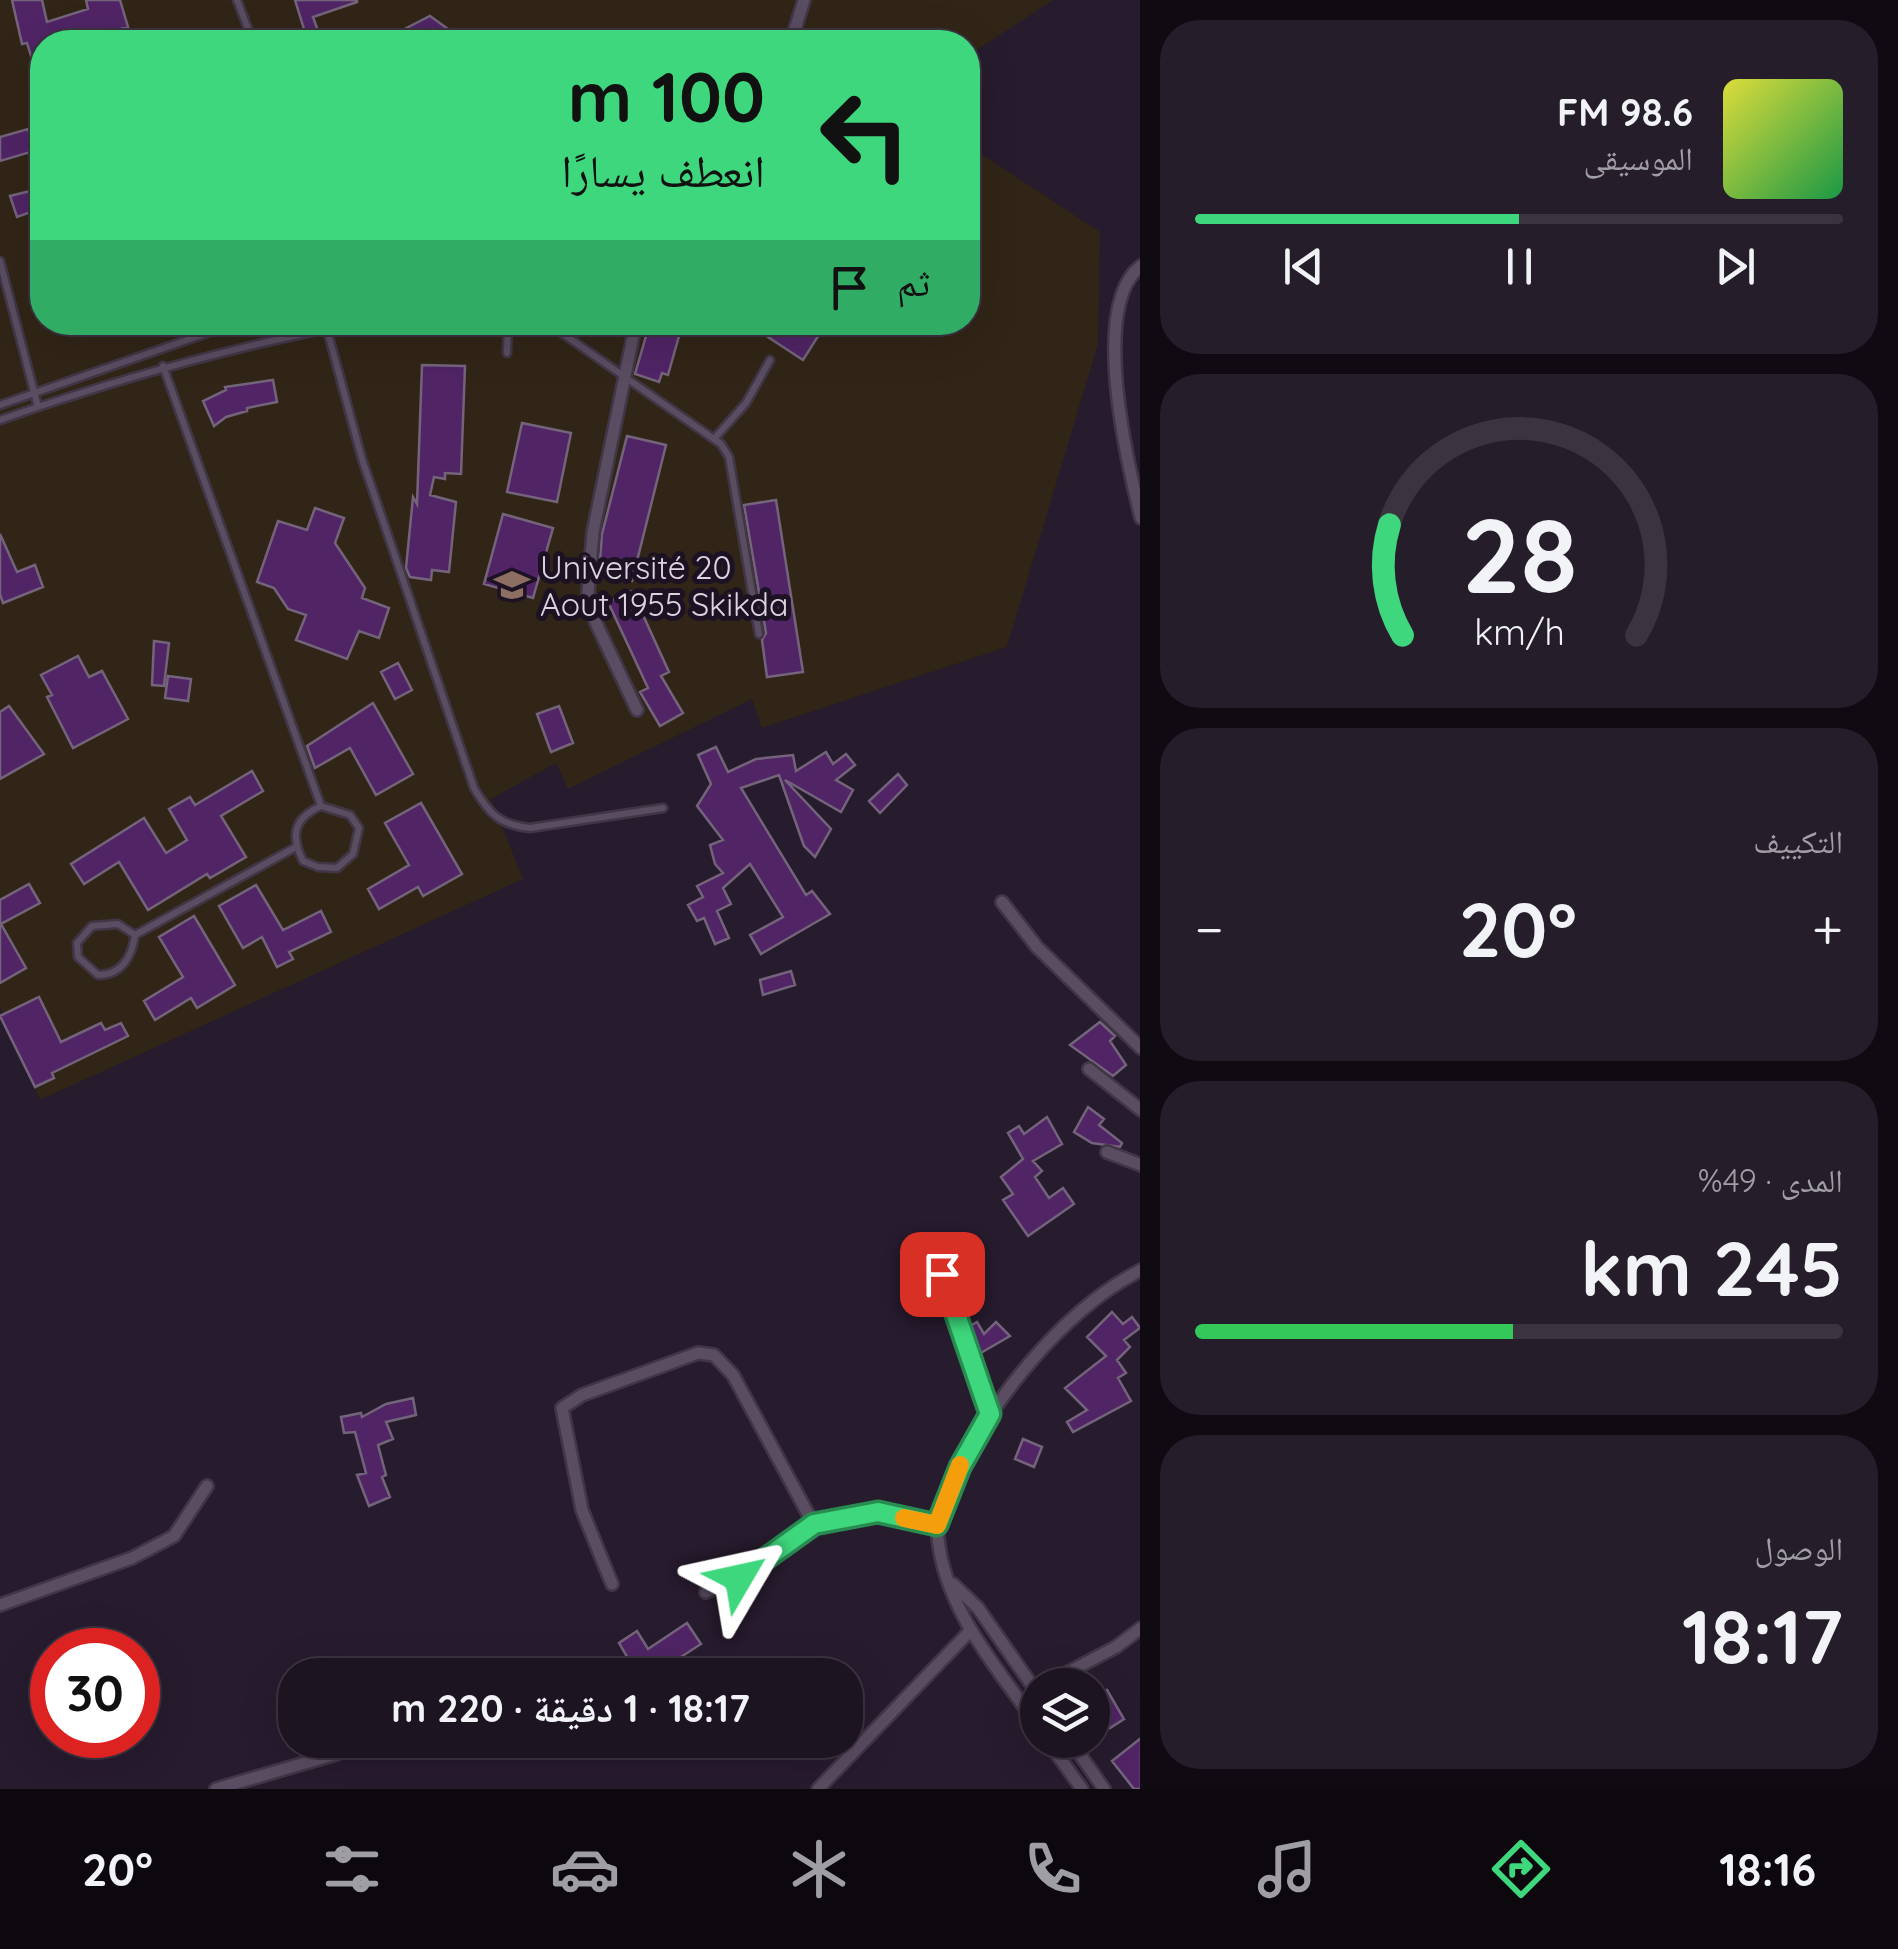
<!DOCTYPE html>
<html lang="ar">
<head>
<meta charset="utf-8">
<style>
	:root { --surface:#1d1422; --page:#251d2a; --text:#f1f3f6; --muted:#a09ea5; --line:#3b3340; --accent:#3ed77d }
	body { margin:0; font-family:Quicksand,"Noto Naskh Arabic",sans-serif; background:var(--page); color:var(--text); direction:rtl; height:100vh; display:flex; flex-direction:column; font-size:38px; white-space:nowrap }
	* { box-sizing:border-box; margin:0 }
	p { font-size:32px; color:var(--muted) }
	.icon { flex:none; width:55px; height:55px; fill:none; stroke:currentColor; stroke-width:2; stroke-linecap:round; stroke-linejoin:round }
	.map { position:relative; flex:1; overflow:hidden; direction:ltr }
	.details { display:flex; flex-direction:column; gap:20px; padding:20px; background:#100b13; width:758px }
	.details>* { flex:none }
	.hud { position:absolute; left:30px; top:30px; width:950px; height:305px; border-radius:40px; box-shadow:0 10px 40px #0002,0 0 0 2px var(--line); direction:rtl; background:#3ed77d; color:#111; overflow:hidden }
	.fabs { position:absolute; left:1020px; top:1668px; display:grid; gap:20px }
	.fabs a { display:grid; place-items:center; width:90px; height:90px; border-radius:50%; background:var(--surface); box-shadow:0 10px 40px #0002,0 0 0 2px var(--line); font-size:50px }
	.speed { position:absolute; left:30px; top:1628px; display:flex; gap:20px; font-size:50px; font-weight:700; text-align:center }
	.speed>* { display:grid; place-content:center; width:130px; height:130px; border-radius:50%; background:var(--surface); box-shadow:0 10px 40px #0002,0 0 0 2px var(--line); line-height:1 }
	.speed .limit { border:15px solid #d22; background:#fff; color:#111 }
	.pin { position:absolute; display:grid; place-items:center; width:85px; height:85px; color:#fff; margin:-42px; border-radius:20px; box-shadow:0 5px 15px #0006 }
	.me { position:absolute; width:110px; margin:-55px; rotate:54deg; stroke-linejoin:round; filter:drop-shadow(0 0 8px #0008) }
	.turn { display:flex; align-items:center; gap:35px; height:210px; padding:0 50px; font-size:45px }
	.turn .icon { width:130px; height:130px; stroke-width:2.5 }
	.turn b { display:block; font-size:70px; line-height:85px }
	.then { display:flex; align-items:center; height:95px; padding:0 50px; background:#0003; gap:20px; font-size:38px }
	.big { font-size:75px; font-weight:800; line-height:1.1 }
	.details .tile { flex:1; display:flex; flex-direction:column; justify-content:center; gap:15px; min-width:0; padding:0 35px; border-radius:40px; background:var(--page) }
	.details .dial { align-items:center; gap:0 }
	.dial svg { height:260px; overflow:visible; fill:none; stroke:var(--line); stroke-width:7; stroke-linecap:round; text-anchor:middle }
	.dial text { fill:var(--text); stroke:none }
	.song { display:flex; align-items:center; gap:30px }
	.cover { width:120px; height:120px; border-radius:15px; background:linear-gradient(135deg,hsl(60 70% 55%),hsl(140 70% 35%)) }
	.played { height:10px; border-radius:5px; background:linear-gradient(90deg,var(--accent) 50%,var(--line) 50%) }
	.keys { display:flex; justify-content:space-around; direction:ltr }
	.heat { display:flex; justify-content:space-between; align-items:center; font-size:55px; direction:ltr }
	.charge { height:15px; border-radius:8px; background:linear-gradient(90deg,#34c759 49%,var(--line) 0) }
	.trip { position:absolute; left:278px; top:1658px; width:585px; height:100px; border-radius:40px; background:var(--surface); box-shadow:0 10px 40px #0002,0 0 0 2px var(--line); font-weight:800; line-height:100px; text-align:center; direction:rtl }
	.tabs { display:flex; height:160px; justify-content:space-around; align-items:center; background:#0c080e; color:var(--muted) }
	.tabs .icon { width:70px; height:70px }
	.tabs .selected { color:var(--accent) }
	.tabs b { font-size:45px; color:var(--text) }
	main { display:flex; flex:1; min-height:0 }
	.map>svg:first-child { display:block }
	.education { fill:#312517 }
	.building { fill:#502465; stroke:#73647b; stroke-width:2.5 }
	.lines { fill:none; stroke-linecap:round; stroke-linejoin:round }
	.lane-casing { stroke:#413646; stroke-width:11 }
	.street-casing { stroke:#413646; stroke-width:16 }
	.lane { stroke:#5a4c61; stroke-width:6 }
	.street { stroke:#5a4c61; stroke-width:11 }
	.route-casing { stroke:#288c51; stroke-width:25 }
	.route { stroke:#3ed77d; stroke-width:18 }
	.slow { stroke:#f59e0b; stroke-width:18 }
	.labels { text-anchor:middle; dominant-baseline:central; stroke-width:10; stroke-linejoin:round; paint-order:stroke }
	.poi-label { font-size:32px; fill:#dbd3e0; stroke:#1d1124; text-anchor:start }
</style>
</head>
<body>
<main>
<section class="details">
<div class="tile">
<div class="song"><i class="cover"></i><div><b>98.6 FM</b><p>الموسيقى</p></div></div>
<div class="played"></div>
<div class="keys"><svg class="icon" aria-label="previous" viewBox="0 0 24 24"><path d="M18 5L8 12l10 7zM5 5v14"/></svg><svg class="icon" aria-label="pause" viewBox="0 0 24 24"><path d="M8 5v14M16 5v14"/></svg><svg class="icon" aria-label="next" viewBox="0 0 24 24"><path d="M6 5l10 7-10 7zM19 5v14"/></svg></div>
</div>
<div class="tile dial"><svg viewBox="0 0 100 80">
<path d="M14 69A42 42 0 1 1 86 69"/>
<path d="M14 69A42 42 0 0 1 10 35" stroke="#3ed77d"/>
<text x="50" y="56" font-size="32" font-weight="700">28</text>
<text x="50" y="72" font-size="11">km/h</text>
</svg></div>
<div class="tile"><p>التكييف</p>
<div class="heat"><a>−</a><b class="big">20°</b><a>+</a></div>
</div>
<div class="tile"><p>المدى · 49%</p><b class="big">245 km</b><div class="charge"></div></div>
<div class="tile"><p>الوصول</p><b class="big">18:17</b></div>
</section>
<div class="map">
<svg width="1141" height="1789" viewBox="0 0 1141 1789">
	<rect width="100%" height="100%" fill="#271b2e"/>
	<path class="education" d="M 0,0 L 1053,0 L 968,56 L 968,42 L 42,42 L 42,322 L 968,322 L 968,145 L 1100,232 L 1098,344 L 1007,647 L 762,728 L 752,699 L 568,789 L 556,763 L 491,799 L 523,879 L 40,1100 L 0,1007 Z"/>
	<path class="building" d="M 12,0 L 42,0 L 47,22 L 88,9 L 86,0 L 120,0 L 128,27 L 76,42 L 42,42 L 42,52 L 31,56 L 27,43 L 22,44 Z
		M 295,0 L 357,0 L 357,2 L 313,17 L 322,42 L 308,42 Z
		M 430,16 L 466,42 L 379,42 Z
		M 28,129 L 34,151 L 0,161 L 0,137 Z
		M 42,188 L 42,208 L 17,217 L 10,196 Z
		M 645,322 L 683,322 L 668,375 L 662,373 L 659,382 L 635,374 L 646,336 L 643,335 Z
		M 777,322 L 827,322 L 803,360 L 768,337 Z
		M 422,365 L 465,366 L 461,474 L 445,473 L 445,479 L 434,477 L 430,495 L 456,502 L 449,572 L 432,570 L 431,580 L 410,577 L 406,568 L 413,497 L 417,504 Z
		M 273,380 L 277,402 L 247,408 L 247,411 L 226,417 L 214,426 L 203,401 L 226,390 L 225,387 Z
		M 522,423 L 571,433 L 557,502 L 507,492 Z
		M 627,436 L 666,445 L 632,581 L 599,573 L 602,534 Z
		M 776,500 L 803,672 L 767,677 L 762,640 L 766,633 L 744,505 Z
		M 315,508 L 344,518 L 335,543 L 365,588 L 362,598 L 389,608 L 379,638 L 359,631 L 347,659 L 296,640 L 306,615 L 288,609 L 274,588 L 257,582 L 278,521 L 307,530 Z
		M 503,514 L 553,528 L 533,598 L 484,584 Z
		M 0,534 L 17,572 L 35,565 L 43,587 L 3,603 L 0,594 Z
		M 632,591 L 669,672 L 661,676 L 683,713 L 660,726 L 640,692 L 648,688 L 608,602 Z
		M 154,641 L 169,643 L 164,686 L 152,685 Z
		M 78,656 L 89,677 L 102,671 L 128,719 L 73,748 L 47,697 L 52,695 L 41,675 Z
		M 398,663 L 412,690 L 395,699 L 381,672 Z
		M 168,676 L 191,679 L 188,701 L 165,698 Z
		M 373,703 L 413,774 L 376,795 L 350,748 L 315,768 L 307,746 Z
		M 9,706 L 44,754 L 0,779 L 0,712 Z
		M 559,706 L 573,743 L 551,752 L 537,714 Z
		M 716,747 L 728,772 L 756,759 L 793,755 L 796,771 L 826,752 L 833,764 L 846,754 L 855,765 L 836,780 L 853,790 L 841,812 L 785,780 L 831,829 L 815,857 L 804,846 L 779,775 L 741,788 L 806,895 L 812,891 L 830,914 L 761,954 L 750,935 L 783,917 L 750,864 L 723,888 L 731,904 L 717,911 L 729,938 L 715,944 L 704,918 L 697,921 L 688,905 L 703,897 L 697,886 L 723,873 L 715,864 L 710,845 L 723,840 L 697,806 L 711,784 L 698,755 Z
		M 252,771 L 263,791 L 221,816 L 246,857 L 210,878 L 207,874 L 148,910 L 119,862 L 84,884 L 71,864 L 144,818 L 166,853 L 187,840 L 169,809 L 190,797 L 195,805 Z
		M 898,774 L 907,785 L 880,813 L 869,801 Z
		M 421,803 L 462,874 L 423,896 L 418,887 L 379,909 L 368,889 L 409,865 L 385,823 Z
		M 29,884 L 40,903 L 1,924 L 26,968 L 0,983 L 0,900 Z
		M 256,885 L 283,930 L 321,911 L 331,932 L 289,952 L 293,959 L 277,967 L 262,937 L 243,948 L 219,906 Z
		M 194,916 L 235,985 L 197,1008 L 191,998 L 155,1020 L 144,1001 L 183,977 L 159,937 Z
		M 791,971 L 795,985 L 763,995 L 760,980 Z
		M 39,997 L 61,1042 L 101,1023 L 105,1030 L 121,1023 L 128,1036 L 52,1073 L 54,1078 L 35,1087 L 0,1016 Z
		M 1100,1022 L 1115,1036 L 1110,1041 L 1126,1065 L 1113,1076 L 1070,1045 Z
		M 1088,1107 L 1104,1119 L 1099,1125 L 1122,1143 L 1120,1147 L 1092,1143 L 1074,1132 Z
		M 1047,1117 L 1062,1144 L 1033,1161 L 1042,1171 L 1035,1177 L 1049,1198 L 1063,1188 L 1074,1204 L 1028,1236 L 1003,1200 L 1013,1194 L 1001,1177 L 1023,1159 L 1008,1133 L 1019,1126 L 1024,1134 Z
		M 1112,1312 L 1123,1324 L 1132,1317 L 1140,1328 L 1124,1340 L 1130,1347 L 1117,1360 L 1126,1373 L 1118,1378 L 1131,1401 L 1073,1432 L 1067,1422 L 1087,1410 L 1065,1388 L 1106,1356 L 1087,1337 Z
		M 977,1322 L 984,1334 L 996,1322 L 1010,1336 L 979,1354 L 970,1326 Z
		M 413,1398 L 416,1415 L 386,1422 L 393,1439 L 378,1445 L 386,1475 L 382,1477 L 390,1497 L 369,1506 L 357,1475 L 366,1473 L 355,1432 L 344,1433 L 341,1417 L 361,1413 L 362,1417 L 386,1404 Z
		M 1023,1439 L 1042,1447 L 1034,1467 L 1015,1459 Z
		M 687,1623 L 701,1644 L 653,1675 L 606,1675 L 629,1660 L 619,1643 L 637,1631 L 648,1649 Z
		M 1107,1690 L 1124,1719 L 1110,1728 L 1092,1699 Z
		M 1141,1738 L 1141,1789 L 1134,1789 L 1112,1761 Z"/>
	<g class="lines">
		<defs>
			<path id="lane" d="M 237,0 L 253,42
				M 0,261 L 38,407
				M 325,322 L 362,459 L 474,788 C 489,814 500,825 530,828 L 663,808
				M 546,322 L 721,444 L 729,457 L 759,634
				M 507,353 L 508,322
				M 163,366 L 321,806 L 350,815 L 359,828 L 353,854 L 337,868 L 318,867 L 303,861 C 290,835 294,818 321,806
				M 0,405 L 239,322
				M 0,420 C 120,378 238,345 363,322
				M 714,439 L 746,403 L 770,360
				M 135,935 L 118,924 L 92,926 L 77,943 L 78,957 L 98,975 C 122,975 132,956 135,935 L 296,847"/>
			<path id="street" d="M 791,42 L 804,0
				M 1141,266 C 1090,304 1127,462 1141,518
				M 636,322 L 593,532 L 588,593 L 596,623 L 637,710
				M 1002,902 L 1037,947 L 1141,1048
				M 1089,1069 L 1141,1110
				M 1107,1152 L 1141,1165
				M 942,1275 L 990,1414
				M 612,1584 L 582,1510 L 562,1408 L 582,1395 L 698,1353 L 714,1355 L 733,1375 L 813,1523
				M 953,1584 L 978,1608 L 1038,1694
				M 706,1592 L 739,1578 L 813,1523 L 878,1513 L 937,1525
				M 0,1605 L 132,1558 L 174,1536 L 207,1486
				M 1044,1685 L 1116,1647 L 1141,1628
				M 1038,1726 C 998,1669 945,1610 938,1538 C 936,1519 944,1503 951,1487 C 986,1406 1061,1311 1141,1270
				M 1047,1740 L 1082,1789
				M 1070,1740 L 1104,1789
				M 216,1789 L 336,1754 L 360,1740
				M 818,1789 L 971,1630"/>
		</defs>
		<use href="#lane" class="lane-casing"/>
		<use href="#street" class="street-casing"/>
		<use href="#lane" class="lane"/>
		<use href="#street" class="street"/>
	</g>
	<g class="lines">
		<defs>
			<path id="route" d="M 739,1578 L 814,1524 L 878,1512 L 937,1525 L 960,1467 L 990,1414 L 942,1274"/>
		</defs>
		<use href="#route" class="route-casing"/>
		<use href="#route" class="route"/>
		<path class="slow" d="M 904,1518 L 937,1525 L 960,1465"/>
	</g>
	<defs>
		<symbol id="university-bare" viewBox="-9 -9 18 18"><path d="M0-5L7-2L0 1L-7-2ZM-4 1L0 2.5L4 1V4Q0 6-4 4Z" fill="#8d6e63" stroke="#1d1124" stroke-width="2.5" paint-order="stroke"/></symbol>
	</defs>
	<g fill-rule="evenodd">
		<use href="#university-bare" x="487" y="560" width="50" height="50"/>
	</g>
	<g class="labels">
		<g class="poi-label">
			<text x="540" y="567">Université 20<tspan x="540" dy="37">Aout 1955 Skikda</tspan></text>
		</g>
	</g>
</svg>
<div class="fabs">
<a><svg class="icon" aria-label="layers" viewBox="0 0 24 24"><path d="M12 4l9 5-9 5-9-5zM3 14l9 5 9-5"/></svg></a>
</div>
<div class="speed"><div class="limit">30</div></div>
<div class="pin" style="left:942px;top:1274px;background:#d93025"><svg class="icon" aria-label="arrive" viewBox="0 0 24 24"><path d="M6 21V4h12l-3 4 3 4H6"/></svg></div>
<svg class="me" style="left:739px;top:1578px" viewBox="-20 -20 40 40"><path d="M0-17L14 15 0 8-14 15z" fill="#3ed77d" stroke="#fff" stroke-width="4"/></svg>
<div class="trip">18:17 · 1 دقيقة · 220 m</div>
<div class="hud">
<div class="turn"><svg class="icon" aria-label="left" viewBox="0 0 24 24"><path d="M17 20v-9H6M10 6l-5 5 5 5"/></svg><div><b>100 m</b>انعطف يسارًا</div></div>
<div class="then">ثم<svg class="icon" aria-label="arrive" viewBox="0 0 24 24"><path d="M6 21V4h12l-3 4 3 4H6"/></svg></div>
</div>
</div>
</main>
<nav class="tabs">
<b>18:16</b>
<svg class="icon selected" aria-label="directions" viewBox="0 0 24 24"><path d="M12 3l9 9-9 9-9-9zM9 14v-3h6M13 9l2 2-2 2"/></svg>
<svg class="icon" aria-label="music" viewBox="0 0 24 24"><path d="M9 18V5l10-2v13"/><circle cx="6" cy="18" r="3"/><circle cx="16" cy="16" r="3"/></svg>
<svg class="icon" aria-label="phone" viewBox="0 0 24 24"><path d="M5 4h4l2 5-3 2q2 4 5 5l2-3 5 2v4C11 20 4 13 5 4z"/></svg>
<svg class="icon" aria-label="climate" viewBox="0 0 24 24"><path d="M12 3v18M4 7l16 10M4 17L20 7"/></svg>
<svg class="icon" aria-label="car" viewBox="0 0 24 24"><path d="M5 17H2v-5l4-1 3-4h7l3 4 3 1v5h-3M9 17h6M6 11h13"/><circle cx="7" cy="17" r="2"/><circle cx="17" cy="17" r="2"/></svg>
<svg class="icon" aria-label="filters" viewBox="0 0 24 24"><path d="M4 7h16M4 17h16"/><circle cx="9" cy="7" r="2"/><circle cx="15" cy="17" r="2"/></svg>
<b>20°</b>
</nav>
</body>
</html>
